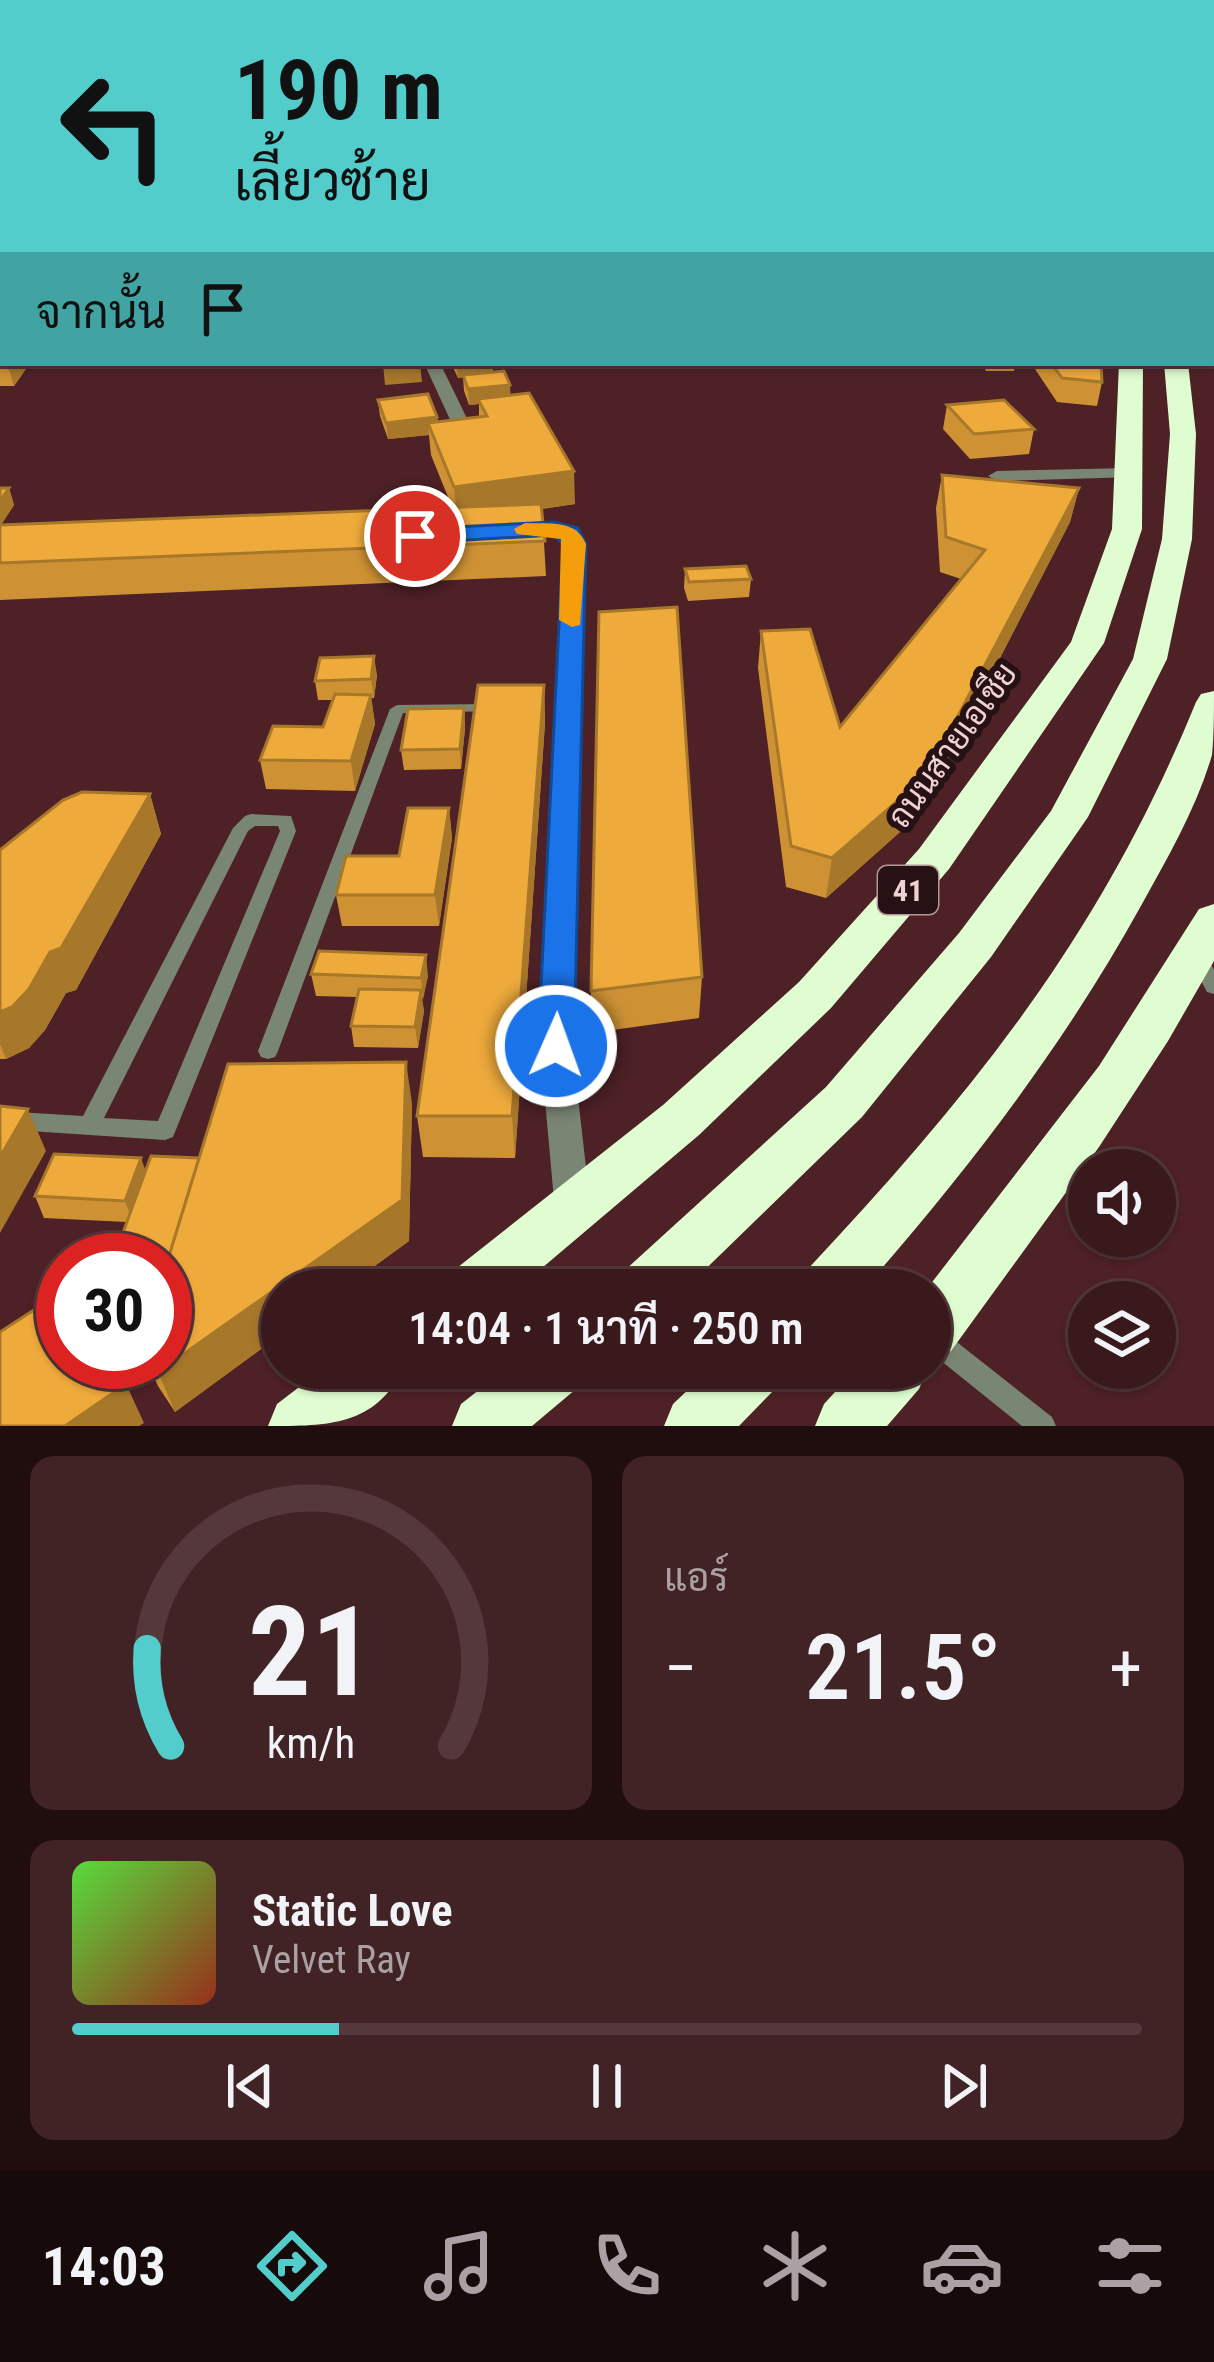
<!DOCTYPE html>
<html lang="th">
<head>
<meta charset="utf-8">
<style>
	:root { --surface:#3a191c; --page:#412225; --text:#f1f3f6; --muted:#aba0a3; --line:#54383b; --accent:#52cdcc }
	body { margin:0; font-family:"Roboto Condensed",Sarabun,sans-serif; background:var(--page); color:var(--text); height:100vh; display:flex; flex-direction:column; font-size:45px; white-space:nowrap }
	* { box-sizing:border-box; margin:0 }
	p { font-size:39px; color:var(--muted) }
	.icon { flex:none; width:66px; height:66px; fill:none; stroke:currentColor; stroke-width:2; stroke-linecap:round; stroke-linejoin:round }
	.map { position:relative; height:1426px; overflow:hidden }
	.panel { display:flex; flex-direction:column; gap:30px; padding:30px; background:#200e0f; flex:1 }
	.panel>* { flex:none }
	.guide { position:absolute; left:0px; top:0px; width:1215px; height:366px; box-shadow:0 3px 9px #0004,0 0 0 3px var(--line); background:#52cdcc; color:#111; overflow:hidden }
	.controls { position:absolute; left:1068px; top:1149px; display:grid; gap:24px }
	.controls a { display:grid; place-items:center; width:108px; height:108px; border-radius:50%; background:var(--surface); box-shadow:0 3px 9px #0004,0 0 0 3px var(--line); font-size:60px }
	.speed { position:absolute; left:36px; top:1233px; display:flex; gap:24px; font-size:60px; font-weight:700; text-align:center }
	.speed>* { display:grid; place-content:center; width:156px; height:156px; border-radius:50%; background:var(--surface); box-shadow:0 3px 9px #0004,0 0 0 3px var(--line); line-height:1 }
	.speed .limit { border:18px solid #d22; background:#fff; color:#111 }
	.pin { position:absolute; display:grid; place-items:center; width:102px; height:102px; color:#fff; margin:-51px; border:6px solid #fff; border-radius:50%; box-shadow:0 3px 12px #0007 }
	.me { position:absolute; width:132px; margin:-66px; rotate:2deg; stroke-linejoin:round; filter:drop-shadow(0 0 9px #0008) }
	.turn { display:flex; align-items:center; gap:42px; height:252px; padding:0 36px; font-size:54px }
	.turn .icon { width:156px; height:156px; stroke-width:2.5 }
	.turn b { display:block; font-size:84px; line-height:102px }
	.then { display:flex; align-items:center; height:114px; padding:0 36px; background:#0003; gap:24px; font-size:45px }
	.big { font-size:90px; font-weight:600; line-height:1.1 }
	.panel .tile { flex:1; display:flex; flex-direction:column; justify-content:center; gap:18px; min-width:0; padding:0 42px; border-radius:24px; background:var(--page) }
	.panel .dial { align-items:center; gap:0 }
	.dial svg { height:312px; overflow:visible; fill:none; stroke:var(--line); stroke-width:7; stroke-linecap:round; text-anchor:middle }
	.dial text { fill:var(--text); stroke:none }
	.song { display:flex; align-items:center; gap:36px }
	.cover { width:144px; height:144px; border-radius:18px; background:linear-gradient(135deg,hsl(110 70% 55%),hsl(10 70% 35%)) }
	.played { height:12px; border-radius:6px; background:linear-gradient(90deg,var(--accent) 25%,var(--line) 25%) }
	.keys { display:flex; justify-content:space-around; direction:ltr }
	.heat { display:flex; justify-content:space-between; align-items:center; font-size:66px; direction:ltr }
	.panel .tiles { flex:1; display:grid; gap:30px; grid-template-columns:1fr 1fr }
	.tile:last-child { grid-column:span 2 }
	.trip { position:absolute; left:261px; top:1269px; width:690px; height:120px; border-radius:60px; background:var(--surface); box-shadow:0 3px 9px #0004,0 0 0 3px var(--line); font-weight:600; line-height:120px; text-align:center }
	.menu { display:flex; height:192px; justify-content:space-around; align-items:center; background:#170a0b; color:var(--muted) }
	.menu .icon { width:84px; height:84px }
	.menu .current { color:var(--accent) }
	.menu b { font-size:54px; color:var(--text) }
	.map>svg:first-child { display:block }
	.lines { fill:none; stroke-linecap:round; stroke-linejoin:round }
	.lane { fill:#7a8674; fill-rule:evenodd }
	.street { fill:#7a8674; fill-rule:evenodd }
	.secondary { fill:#a3b699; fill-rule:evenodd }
	.highway { fill:#dffdd0; fill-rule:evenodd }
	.wall { fill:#ce9234 }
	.shaded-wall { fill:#a7772a }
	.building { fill:#efaa3c; stroke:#a7772a; stroke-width:3 }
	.route { fill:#1a73e8; stroke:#114b97; stroke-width:3 }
	.slow { fill:#f59e0b }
	.labels { text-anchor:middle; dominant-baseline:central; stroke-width:12; stroke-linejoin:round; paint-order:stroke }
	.shield { fill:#261214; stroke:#b3989a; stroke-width:3 }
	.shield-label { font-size:30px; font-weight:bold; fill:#f0d2d3 }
	.street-label { font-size:33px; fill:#f0d2d3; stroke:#261214 }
</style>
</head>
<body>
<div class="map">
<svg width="1214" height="1426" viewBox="0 0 1214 1426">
	<rect width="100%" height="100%" fill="#4d2126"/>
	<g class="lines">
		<path class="lane" d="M 490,704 L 495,705 L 497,708 L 495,711 L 403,713 L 278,1051 L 275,1057 L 268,1059 L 261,1057 L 258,1051 L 390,709 L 397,705 Z
			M 251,814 L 291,816 L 296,831 L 173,1137 L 165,1140 L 0,1129 L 0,1111 L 83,1116 L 233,828 L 245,816 ZM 255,826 L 278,826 L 280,831 L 158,1121 L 104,1118 L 248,831 Z
			M 1198,951 L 1205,953 L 1214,970 L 1214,994 L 1207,992 L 1189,958 L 1191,953 Z
			M 930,1325 L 939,1328 L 1052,1417 L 1056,1426 L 1022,1426 L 930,1352 Z"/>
		<path class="street" d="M 424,363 L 440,363 L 476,437 L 473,441 L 458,437 Z
			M 1129,468 L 1135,469 L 1135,477 L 997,481 L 988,476 L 997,471 Z
			M 554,522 L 577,529 L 585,544 L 572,1045 L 591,1211 L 586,1223 L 573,1227 L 560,1223 L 555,1211 L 540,1045 L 565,544 L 562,537 C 543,531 518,542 502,530 L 512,524 Z"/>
		<path class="secondary" d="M 3,261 L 3,272 L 0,273 L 0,262 Z"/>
		<path class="highway" d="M 1212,267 L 1214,267 L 1214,279 L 1212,279 Z
			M 1119,363 L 1143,363 L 1142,529 L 1104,643 L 949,869 L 831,1008 L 699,1135 L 516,1290 L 444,1290 L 453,1271 L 663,1105 L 799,982 L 919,849 L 1071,642 L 1112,529 Z
			M 1164,363 L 1188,363 L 1196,434 L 1192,539 L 1167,659 L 1088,817 L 991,957 L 862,1117 L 684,1290 L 615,1290 L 624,1271 L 826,1087 L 959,933 L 1051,811 L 1133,659 L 1162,539 L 1170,434 Z
			M 1214,691 C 1214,711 1214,736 1212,755 C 1197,807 1168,857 1142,904 C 1065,1044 968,1170 863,1290 L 797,1290 L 806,1271 C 975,1091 1102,933 1196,702 L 1201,694 Z
			M 1214,904 L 1214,961 L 1168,1041 L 1099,1147 L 951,1351 L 930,1360 L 930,1290 L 926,1290 L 1099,1066 L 1199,909 Z
			M 324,1368 L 403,1368 C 376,1426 328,1426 268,1426 L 277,1404 Z
			M 507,1368 L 585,1368 L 576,1389 L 532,1426 L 452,1426 L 461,1404 Z
			M 711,1368 L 784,1368 L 775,1389 L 739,1426 L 664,1426 L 673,1404 Z
			M 857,1368 L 928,1368 L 919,1389 L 887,1426 L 815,1426 L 824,1404 Z"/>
	</g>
	<path class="wall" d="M 3,289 L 3,363 L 30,363 L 14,386 L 0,386 L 0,294 Z
		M 451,363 L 493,363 L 493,372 L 510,385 L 510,396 L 575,504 L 542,509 L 546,576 L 0,600 L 0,488 L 9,488 L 14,505 L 1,525 L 452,507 L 431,455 L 429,435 L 388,439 L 380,416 L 378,400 L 437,417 L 438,422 L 479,417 L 479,404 L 469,405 L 464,391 L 463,377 L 458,378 Z
		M 982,363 L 1015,363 L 1014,371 L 986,371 Z
		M 1034,363 L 1101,363 L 1102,382 L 1097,406 L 1057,402 L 1033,366 Z
		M 947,405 L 1034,429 L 1029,454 L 970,459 L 943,429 Z
		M 942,475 L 1079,488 L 1070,522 L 919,815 L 826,898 L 786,887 L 758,668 L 761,631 L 840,727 L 961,579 L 940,572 L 936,508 Z
		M 685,569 L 751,579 L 749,597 L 688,601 L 684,588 Z
		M 377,675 L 374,698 L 371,698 L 375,724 L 355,791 L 266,789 L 260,760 L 323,727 L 333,700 L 318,700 L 315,681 Z
		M 544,685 L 545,723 L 515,1158 L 423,1157 L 417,1116 Z
		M 464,708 L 465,728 L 461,769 L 404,770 L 401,750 Z
		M 150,794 L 161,834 L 76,990 L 66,993 L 45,1030 L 29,1048 L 6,1059 L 0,1059 L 0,850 Z
		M 449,808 L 452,838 L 439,926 L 342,926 L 336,895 L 399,856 Z
		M 311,974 L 428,976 L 422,1000 L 424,1011 L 418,1048 L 354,1047 L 351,1026 L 357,997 L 316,996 Z
		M 702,977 L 699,1018 L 591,1033 L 591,991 Z
		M 412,1103 L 409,1241 L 175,1412 L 158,1386 L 147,1362 L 165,1362 L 165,1260 L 127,1222 L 44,1218 L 35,1196 L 199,1158 Z"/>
	<path class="shaded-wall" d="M 3,208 L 3,241 L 0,244 L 0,212 Z
		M 7,363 L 30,363 L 14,386 Z
		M 383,363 L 420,363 L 422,382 L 385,385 Z
		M 456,363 L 493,363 L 493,374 L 458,378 Z
		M 510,385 L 511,401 L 478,399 L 479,404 L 469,405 L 468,389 Z
		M 437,417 L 439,433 L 428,423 L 429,435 L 388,439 L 386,423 Z
		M 574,471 L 575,504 L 457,520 L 454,487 Z
		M 9,488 L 14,505 L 0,526 L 0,501 Z
		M 1079,488 L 1070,522 L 919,815 L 826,898 L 832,858 Z
		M 374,656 L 377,675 L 374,698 L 371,679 Z
		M 544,685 L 545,723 L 515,1158 L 512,1116 Z
		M 371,695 L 375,724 L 355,791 L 351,761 Z
		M 464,708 L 465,728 L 461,769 L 460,749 Z
		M 150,794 L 161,834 L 76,990 L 66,993 L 45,1030 L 29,1048 L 6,1059 L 0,1044 L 0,1012 L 50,952 Z
		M 449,808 L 452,838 L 439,926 L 435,895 Z
		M 426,955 L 428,976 L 423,1000 L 421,978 Z
		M 421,990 L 424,1011 L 418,1048 L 415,1027 Z
		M 406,1062 L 412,1103 L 409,1241 L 341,1290 L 282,1290 L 282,1333 L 175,1412 L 158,1372 Z
		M 28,1109 L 46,1151 L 0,1233 L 0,1157 Z
		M 141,1158 L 149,1180 L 133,1222 L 125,1201 Z
		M 126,1384 L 144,1423 L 139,1426 L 65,1426 Z"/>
	<path class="building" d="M 0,183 L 3,183 L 3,208 L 0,212 Z
		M 3,289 L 3,318 L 0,318 L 0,294 Z
		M 0,332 L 3,332 L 3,363 L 7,363 L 0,363 Z
		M 1051,363 L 1101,363 L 1102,382 L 1062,378 Z
		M 504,371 L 510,385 L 468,389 L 463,375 Z
		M 529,393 L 574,471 L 454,487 L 428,423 L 487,416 L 478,399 Z
		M 428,394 L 437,417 L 386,423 L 378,400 Z
		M 1004,400 L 1034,429 L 974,434 L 947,405 Z
		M 942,475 L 1079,488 L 926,776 L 832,858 L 791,846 L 761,631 L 810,629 L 840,727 L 985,550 L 946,537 Z
		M 0,488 L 9,488 L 0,501 Z
		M 541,504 L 545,541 L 0,563 L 0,525 Z
		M 746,566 L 751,579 L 689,582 L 685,569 Z
		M 677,607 L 702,977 L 591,991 L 599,612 Z
		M 374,656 L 371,679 L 315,681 L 320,658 Z
		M 478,685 L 544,685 L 512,1116 L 417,1116 Z
		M 335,694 L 371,695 L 351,761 L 260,760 L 273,726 L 323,727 Z
		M 464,708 L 460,749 L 401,750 L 408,709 Z
		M 82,792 L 150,794 L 61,948 L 50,952 L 29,989 L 12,1007 L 0,1012 L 0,850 L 63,800 Z
		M 408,808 L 449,808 L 435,895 L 336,895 L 346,856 L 399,856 Z
		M 319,951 L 426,955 L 421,978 L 311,974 Z
		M 359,989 L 421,990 L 415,1027 L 351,1026 Z
		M 406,1062 L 402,1200 L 158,1372 L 151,1362 L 165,1362 L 165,1269 L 228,1064 Z
		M 0,1106 L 28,1109 L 0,1157 Z
		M 54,1154 L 141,1158 L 125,1201 L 35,1196 Z
		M 151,1156 L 199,1158 L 165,1269 L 165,1260 L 113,1260 Z
		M 63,1291 L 63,1362 L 114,1362 L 126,1384 L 65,1426 L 0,1426 L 0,1332 Z"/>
	<linearGradient id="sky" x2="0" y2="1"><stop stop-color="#2a1215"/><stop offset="0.48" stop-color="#5c4352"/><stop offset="1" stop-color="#5c4352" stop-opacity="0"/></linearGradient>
	<rect width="1214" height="382" fill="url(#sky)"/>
	<path class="route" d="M 554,522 L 578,528 L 586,544 L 574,1046 L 569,1056 L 556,1060 L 543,1056 L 538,1046 L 563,544 L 554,535 L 415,543 L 404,536 L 415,529 Z"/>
	<path class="slow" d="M 525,523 C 549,524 576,519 586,544 L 580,625 L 572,627 L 559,620 L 561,539 L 517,534 L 514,529 Z"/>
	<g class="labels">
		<rect class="shield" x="878" y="866" width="60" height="48" rx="9"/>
		<g class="shield-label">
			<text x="908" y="890">41</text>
		</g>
		<g class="street-label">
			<text transform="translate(952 745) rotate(-54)">ถนนสายเอเชีย</text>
		</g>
	</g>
</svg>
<div class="controls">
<a><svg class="icon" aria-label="sound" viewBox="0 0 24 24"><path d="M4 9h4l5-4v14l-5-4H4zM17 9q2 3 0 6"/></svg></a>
<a><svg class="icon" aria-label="layers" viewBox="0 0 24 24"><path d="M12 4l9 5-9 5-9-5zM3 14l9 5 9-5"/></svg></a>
</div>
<div class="speed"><div class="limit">30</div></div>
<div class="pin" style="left:415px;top:536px;background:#d93025"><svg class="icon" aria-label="arrive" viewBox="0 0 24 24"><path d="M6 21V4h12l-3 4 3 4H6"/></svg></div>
<svg class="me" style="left:556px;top:1046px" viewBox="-20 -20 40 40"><circle r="17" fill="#1a73e8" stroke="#fff" stroke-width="3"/><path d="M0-11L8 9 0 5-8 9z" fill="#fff"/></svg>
<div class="trip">14:04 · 1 นาที · 250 m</div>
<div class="guide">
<div class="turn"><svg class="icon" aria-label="left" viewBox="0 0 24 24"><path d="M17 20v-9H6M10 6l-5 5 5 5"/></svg><div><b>190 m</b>เลี้ยวซ้าย</div></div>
<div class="then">จากนั้น<svg class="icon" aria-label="arrive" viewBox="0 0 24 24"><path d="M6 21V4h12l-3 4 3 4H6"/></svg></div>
</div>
</div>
<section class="panel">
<div class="tiles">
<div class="tile dial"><svg viewBox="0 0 100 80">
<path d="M14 69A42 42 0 1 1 86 69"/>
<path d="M14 69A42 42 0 0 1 8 44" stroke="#52cdcc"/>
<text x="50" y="56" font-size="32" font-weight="700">21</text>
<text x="50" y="72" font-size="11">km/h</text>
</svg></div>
<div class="tile"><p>แอร์</p>
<div class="heat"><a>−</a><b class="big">21.5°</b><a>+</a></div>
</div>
<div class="tile">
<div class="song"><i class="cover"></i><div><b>Static Love</b><p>Velvet Ray</p></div></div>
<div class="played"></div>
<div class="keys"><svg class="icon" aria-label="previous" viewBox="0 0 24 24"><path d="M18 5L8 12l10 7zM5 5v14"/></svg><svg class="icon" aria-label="pause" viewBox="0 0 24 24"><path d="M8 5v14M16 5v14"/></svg><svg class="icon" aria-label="next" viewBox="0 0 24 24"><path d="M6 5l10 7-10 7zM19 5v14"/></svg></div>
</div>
</div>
</section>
<nav class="menu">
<b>14:03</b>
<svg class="icon current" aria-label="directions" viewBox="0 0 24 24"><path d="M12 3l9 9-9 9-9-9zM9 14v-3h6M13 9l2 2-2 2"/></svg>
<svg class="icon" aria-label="music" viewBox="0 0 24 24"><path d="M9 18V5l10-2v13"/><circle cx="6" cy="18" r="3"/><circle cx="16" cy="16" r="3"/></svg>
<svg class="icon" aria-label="phone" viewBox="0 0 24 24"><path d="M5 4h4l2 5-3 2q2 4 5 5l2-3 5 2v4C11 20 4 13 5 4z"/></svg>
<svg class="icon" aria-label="climate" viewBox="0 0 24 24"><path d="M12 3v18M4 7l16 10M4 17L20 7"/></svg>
<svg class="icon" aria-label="car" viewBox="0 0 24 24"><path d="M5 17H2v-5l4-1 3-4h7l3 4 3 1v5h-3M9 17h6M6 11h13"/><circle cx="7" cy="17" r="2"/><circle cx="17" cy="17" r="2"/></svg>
<svg class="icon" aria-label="filters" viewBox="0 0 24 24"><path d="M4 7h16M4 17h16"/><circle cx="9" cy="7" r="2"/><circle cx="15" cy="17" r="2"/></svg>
</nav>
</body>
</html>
